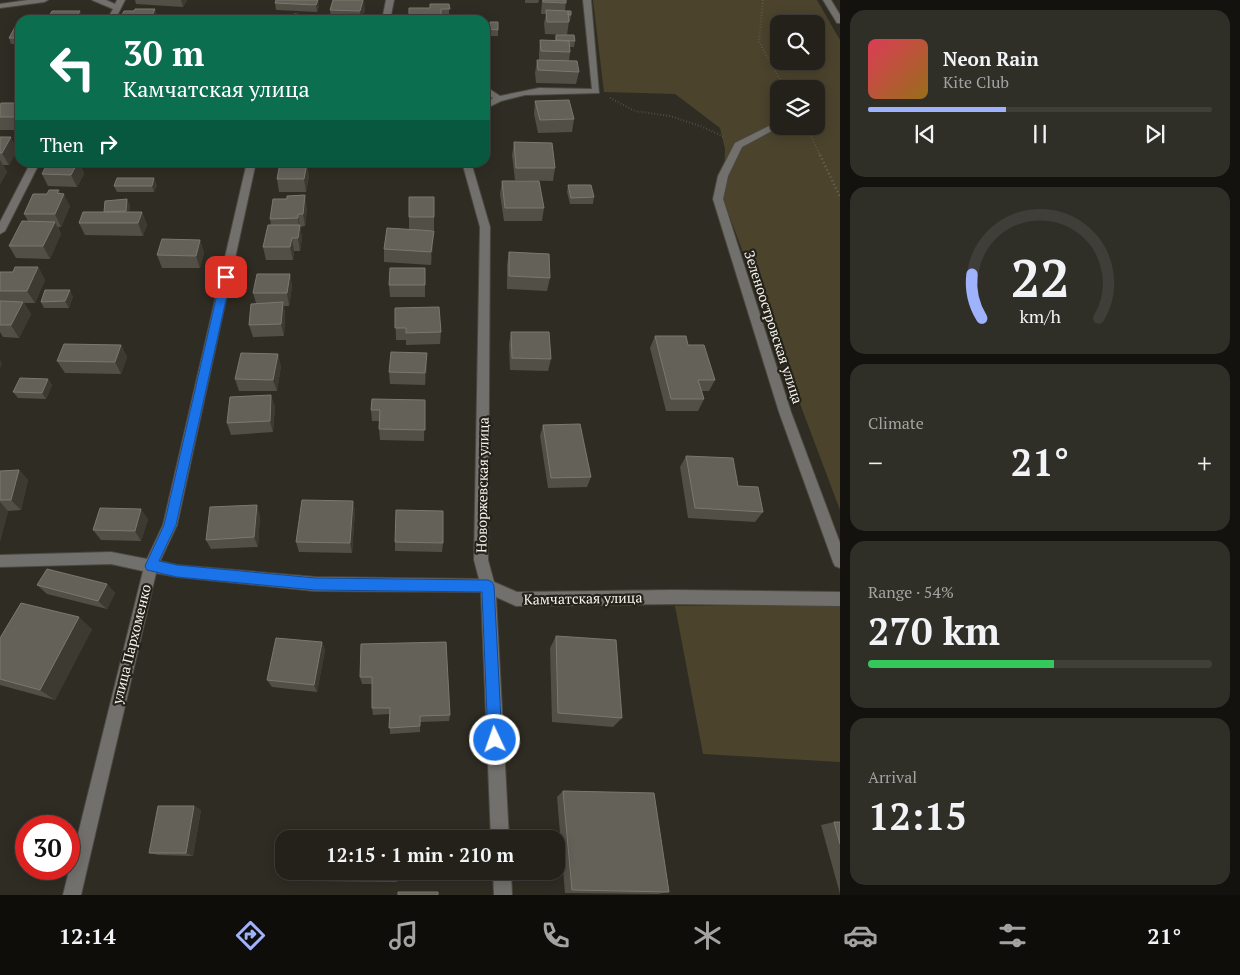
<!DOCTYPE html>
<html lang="en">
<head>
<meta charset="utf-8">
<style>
	:root { --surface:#23211a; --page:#2f2e27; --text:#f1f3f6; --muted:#a3a3a2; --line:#403e39; --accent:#9fb3fd }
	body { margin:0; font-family:"PT Serif",serif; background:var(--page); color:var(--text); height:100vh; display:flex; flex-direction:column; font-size:19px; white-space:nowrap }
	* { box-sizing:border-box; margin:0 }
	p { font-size:16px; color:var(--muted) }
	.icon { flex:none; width:28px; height:28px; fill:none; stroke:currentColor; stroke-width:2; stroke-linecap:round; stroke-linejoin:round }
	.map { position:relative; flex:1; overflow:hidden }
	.panel { display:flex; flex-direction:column; gap:10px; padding:10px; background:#13120e; width:400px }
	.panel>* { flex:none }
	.hud { position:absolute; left:15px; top:15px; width:475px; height:152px; border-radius:15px; box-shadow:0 2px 12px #0003,0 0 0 1px var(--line); background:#0b6e4f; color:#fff; overflow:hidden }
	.tools { position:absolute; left:770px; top:15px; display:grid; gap:10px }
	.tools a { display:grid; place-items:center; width:55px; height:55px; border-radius:10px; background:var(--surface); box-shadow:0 2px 12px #0003,0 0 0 1px var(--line); font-size:25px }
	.speed { position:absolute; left:15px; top:815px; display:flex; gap:10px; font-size:25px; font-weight:700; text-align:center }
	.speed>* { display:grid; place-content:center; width:65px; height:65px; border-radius:50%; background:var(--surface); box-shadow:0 2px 12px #0003,0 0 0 1px var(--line); line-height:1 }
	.speed .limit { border:8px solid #d22; background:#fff; color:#111 }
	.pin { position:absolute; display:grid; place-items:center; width:42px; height:42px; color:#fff; margin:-21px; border-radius:10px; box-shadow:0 2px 8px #0006 }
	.me { position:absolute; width:55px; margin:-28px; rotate:357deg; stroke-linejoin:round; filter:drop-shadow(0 0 4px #0008) }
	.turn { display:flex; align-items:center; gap:18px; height:105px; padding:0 25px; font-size:22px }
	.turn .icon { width:65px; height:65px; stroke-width:2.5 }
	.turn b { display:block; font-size:35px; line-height:42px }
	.then { display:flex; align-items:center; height:48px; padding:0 25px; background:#0003; gap:10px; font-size:19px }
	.big { font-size:38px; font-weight:700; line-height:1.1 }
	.panel .tile { flex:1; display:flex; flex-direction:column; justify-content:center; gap:8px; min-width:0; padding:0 18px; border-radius:15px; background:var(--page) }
	.panel .dial { align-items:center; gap:0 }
	.dial svg { height:130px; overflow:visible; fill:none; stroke:var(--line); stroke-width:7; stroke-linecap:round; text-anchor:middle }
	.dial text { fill:var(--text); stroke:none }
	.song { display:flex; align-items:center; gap:15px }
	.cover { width:60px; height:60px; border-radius:8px; background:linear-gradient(135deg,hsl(350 70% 55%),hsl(40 70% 35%)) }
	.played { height:5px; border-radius:2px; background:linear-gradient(90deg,var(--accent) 40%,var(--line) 40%) }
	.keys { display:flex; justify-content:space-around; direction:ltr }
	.heat { display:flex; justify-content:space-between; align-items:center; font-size:28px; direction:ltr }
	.charge { height:8px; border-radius:4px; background:linear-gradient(90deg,#34c759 54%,var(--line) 0) }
	.trip { position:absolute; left:275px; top:830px; width:290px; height:50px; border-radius:15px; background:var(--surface); box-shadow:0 2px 12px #0003,0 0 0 1px var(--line); font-weight:700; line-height:50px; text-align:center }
	.tabs { display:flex; height:80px; justify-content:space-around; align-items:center; background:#0e0d0a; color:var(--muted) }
	.tabs .icon { width:35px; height:35px }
	.tabs .selected { color:var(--accent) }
	.tabs b { font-size:22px; color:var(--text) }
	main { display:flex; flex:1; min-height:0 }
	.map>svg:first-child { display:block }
	.green { fill:#4b432c; fill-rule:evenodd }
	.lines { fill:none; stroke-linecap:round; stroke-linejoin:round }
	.minor-casing { stroke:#4b4840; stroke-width:2 }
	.path-far1 { stroke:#6b6860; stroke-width:2; stroke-dasharray:0.5 2.5; stroke-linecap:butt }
	.path { stroke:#6b6860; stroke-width:2.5; stroke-dasharray:1 3; stroke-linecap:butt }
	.minor { fill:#72706c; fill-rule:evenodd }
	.wall { fill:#524f47 }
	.shaded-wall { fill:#3d3a31 }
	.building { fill:#646159; stroke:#7b7870 }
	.route { fill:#1a73e8; stroke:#114b97 }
	.labels { text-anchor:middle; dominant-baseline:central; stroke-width:4.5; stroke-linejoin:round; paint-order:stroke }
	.street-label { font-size:14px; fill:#f7f5ef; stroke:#25221a }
</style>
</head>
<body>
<main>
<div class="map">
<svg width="840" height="895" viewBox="0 0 840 895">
	<rect width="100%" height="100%" fill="#2f2c23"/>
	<path class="green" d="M 593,0 L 817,0 L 840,40 L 840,510 L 723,199 L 725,149 L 720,128 L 675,94 L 604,92 ZM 779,24 L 816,24 L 816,61 L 779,61 ZM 779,89 L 816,89 L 816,126 L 779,126 Z
		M 840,604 L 840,762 L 703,754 L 675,606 Z"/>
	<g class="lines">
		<defs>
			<path id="minor" d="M 28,0 L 48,0 L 44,2 L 0,8 L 0,4 Z
				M 92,0 L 106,0 L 115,4 L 117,0 L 125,0 L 115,20 L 107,20 L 113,9 Z
				M 386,0 L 394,0 L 390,20 L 382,20 Z
				M 583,0 L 591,0 L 599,93 L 525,95 L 501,101 L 485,109 L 485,103 L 493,98 L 485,93 L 485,86 L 500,96 L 539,88 L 592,89 Z
				M 823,0 L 831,0 L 840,15 L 840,23 L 837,23 Z
				M 779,121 L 779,126 L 781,126 L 742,147 L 728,176 L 723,199 L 791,412 L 840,543 L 840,568 L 835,566 L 833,562 L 779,412 L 713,199 L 718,176 L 735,143 Z
				M 31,162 L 40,162 L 5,231 L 0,234 L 0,222 Z
				M 247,162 L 256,162 L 177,525 L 160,561 L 177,565 L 315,577 L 479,579 L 474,560 L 480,227 L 462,162 L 471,162 L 490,227 L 488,560 L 494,582 L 517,592 L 673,590 L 840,592 L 840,606 L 673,604 L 516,606 L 496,597 L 509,839 L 491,839 L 481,592 L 315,591 L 177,577 L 156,573 L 81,895 L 63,895 L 143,571 L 111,564 L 0,567 L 0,555 L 111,552 L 147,559 L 163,525 Z
				M 493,871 L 511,871 L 512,895 L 494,895 Z"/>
		</defs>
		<use href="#minor" class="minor-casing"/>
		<path class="path-far1" d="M 763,0 L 759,42 L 785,89
			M 610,98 L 635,111 L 670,116 L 703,127 L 724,137
			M 806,126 L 821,157"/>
		<path class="path" d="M 820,155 L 840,197"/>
		<use href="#minor" class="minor"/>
	</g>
	<path class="wall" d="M 135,0 L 187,0 L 183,7 L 136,4 Z
		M 276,0 L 319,6 L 317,12 L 276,10 L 275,3 Z
		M 525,0 L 539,0 L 538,3 L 525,3 Z
		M 542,0 L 566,0 L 565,11 L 571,15 L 570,21 L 569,21 L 567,35 L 545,34 L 544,23 L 546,14 L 541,14 Z
		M 449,4 L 449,20 L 409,20 L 409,8 L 430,8 Z
		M 330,10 L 365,10 L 362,20 L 331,20 Z
		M 490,22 L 498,30 L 498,36 L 489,36 Z
		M 15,27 L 17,44 L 11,44 L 9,38 Z
		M 556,35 L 575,41 L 574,47 L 570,47 L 570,52 L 569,61 L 579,72 L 576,84 L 536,83 L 535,73 L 537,60 L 539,60 L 539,53 L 540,40 L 555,41 Z
		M 20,87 L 20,130 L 0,130 L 0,105 L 19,103 L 15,94 Z
		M 535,101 L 574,119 L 572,132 L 538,133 L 534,114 Z
		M 0,137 L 17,150 L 9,165 L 3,165 L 7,172 L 0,184 Z
		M 514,142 L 555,168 L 553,181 L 515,180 L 512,155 Z
		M 48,162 L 85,162 L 85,163 L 80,163 L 84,174 L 77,187 L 48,186 L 42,174 Z
		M 283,162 L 312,162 L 311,167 L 307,167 L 309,176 L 306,192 L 279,192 L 277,179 Z
		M 502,181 L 544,208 L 542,221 L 504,221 L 500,194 Z
		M 157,185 L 154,192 L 117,192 L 114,186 Z
		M 568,185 L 594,197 L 593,204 L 570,204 L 567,192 Z
		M 60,193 L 70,206 L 61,227 L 58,227 L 61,234 L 50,259 L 16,258 L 9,246 L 28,221 L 24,214 L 47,194 Z
		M 409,197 L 434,217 L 434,230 L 411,230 L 433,244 L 431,265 L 384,262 L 384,249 L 409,229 Z
		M 130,205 L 129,212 L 142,212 L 147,225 L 143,236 L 85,235 L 79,223 L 104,212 Z
		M 307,208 L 305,226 L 300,227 L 302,238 L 300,251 L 294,251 L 293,260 L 266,260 L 263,247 L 271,225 L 270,219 Z
		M 200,240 L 204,253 L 200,268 L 162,268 L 157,255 Z
		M 509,252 L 550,278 L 547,291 L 507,289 L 507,265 Z
		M 38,267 L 45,280 L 35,303 L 24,303 L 31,314 L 19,338 L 3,337 L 0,332 L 0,272 L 13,272 Z
		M 425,268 L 425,297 L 390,297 L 389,285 Z
		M 290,274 L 292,287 L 289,306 L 284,306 L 285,315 L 284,336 L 253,337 L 249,325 L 256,303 L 253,293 Z
		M 73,296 L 69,308 L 44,308 L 41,302 Z
		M 395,308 L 441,332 L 440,344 L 406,345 L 406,340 L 396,340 Z
		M 511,332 L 551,359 L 548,371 L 510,370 L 509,344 Z
		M 655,336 L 688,345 L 715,380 L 709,391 L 702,391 L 704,399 L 698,411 L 666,411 L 650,348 Z
		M 121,345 L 127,357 L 121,374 L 65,373 L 57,361 Z
		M 427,365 L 425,385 L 390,384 L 389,372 Z
		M 281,366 L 277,391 L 239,391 L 235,379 Z
		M 48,379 L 52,385 L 46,399 L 18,398 L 13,392 Z
		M 425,400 L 424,441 L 380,440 L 379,429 L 379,421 L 372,421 L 371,410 Z
		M 275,406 L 273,432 L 231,435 L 227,423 Z
		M 543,425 L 591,477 L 587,487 L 548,488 L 540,436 Z
		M 686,456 L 738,486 L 763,512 L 755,522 L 688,518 L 680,467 Z
		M 19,470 L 28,480 L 21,510 L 8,511 L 0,541 L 0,471 Z
		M 353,501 L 355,511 L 352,553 L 299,552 L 296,542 Z
		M 260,515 L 258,547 L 211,549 L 206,540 Z
		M 148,519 L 141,541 L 101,540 L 93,530 Z
		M 395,542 L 443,543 L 442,552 L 395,551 Z
		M 107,584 L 115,593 L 107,609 L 47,594 L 37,585 Z
		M 92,629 L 55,700 L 0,685 L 0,638 Z
		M 556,636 L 622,718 L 613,727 L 552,722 L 550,648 Z
		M 322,642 L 325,650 L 317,692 L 272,687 L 267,680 Z
		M 361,644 L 450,715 L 449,721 L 420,722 L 420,732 L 390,734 L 390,714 L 373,715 L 372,708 L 372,684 L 362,684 L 360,677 Z
		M 563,791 L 669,892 L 658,894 L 565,893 L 557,797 Z
		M 194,806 L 201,810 L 193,856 L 158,855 L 149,853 Z
		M 834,822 L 840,822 L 840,894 L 821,825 Z
		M 307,871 L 397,871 L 397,882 L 310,881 L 306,879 Z"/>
	<path class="shaded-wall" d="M 181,0 L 187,0 L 183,7 Z
		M 318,0 L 319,6 L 317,12 L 316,5 Z
		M 363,0 L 364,0 L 365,10 L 362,20 L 361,20 L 360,11 Z
		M 155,9 L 158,20 L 150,20 Z
		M 80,11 L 84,20 L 75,20 Z
		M 20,28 L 20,39 L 17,44 L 14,38 Z
		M 11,137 L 17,150 L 9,165 L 2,153 Z
		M 0,160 L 7,172 L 0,184 Z
		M 78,162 L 79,162 L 84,174 L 77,187 L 71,175 Z
		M 307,163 L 309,176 L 306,192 L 304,179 Z
		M 154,178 L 157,185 L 154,192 L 152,186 Z
		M 59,190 L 62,198 L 64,194 L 70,206 L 61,227 L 55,214 L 57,193 Z
		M 305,195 L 307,208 L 305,226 L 303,214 Z
		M 127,199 L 130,205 L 128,217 L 126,211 Z
		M 142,212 L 147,225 L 143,236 L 138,223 Z
		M 298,214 L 302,238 L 300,251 L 298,238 L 299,228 L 298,218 Z
		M 55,222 L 61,234 L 50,259 L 43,246 Z
		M 434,231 L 433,244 L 431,265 L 431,252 Z
		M 292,238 L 294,251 L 293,260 L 290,247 Z
		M 200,240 L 204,253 L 200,268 L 196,256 Z
		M 38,267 L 45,280 L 35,303 L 27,291 Z
		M 290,274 L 292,287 L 289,306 L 287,293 Z
		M 70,290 L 73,296 L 69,308 L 65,301 Z
		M 23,302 L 31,314 L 19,338 L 11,325 Z
		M 283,302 L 285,315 L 284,336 L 281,324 Z
		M 121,345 L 127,357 L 121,374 L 115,362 Z
		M 427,353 L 427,365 L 425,385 L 425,373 Z
		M 278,354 L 281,366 L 277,391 L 273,380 Z
		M 0,360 L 2,363 L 0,369 Z
		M 48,379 L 52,385 L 46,399 L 42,393 Z
		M 271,395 L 275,406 L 273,432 L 270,421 Z
		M 19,470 L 28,480 L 21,510 L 11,500 Z
		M 353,501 L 355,511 L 352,553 L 350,543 Z
		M 0,502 L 8,511 L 0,541 Z
		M 257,505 L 260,515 L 258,547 L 254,537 Z
		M 141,509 L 148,519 L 141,541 L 135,531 Z
		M 107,584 L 115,593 L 107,609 L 98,601 Z
		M 79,617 L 92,629 L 55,700 L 40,690 Z
		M 322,642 L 325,650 L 317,692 L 314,685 Z
		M 194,806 L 201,810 L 193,856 L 186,853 Z"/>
	<path class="building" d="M 276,0 L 318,0 L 316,5 L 275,3 Z
		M 333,0 L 363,0 L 360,11 L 330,10 Z
		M 543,0 L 566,0 L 566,3 L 543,2 Z
		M 430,4 L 449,4 L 450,9 L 441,9 L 441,18 L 409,17 L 409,8 L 430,8 Z
		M 135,9 L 155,9 L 150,20 L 119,20 L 124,11 L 134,11 Z
		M 546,10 L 568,11 L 569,22 L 547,22 Z
		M 52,11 L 80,11 L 75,20 L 47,20 Z
		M 568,11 L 571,11 L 571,15 L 568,15 Z
		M 294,14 L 317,16 L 315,20 L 291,20 Z
		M 490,22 L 498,22 L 498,30 L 490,29 Z
		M 15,27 L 20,28 L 14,38 L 9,38 Z
		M 556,35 L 574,35 L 575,41 L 556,40 Z
		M 540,40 L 569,41 L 570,52 L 541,51 Z
		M 537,60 L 577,61 L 579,72 L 538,70 Z
		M 20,87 L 20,95 L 15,94 Z
		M 569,100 L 574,119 L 540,120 L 535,101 Z
		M 1,103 L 20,103 L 20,117 L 0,117 L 0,105 Z
		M 0,137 L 11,137 L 2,153 L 0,153 Z
		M 514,142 L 552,143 L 555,168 L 516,168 Z
		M 48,162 L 78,162 L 71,175 L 42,174 Z
		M 280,163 L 307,163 L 304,179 L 277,179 Z
		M 117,178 L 154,178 L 152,186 L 114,186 Z
		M 502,181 L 539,181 L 544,208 L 505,208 Z
		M 568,185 L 591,185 L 594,197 L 571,198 Z
		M 49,190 L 59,190 L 57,193 L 64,194 L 55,214 L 24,214 L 33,194 L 47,194 Z
		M 305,195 L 303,214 L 298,214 L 298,218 L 270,219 L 273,199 L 287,199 L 287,196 Z
		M 409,197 L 434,197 L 434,217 L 409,217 Z
		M 127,199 L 126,211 L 104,212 L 105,201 Z
		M 83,212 L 142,212 L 138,223 L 79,223 Z
		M 22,221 L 55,222 L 43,246 L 9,246 Z
		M 268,225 L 300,225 L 298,238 L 292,238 L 290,247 L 263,247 Z
		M 387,228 L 434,231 L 431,252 L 384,249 Z
		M 162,239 L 200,240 L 196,256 L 157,255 Z
		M 509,252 L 549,254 L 550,278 L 509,276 Z
		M 15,267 L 38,267 L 27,291 L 0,291 L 0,272 L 13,272 Z
		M 390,268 L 425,268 L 425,285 L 389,285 Z
		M 257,274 L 290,274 L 287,293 L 253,293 Z
		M 45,290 L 70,290 L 65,301 L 41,302 Z
		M 0,301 L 23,302 L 11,325 L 0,325 Z
		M 283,302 L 281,324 L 249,325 L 251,304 Z
		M 439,307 L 441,332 L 406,333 L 406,328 L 395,328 L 395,308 Z
		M 511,332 L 549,332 L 551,359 L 512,358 Z
		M 655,336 L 686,336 L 688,345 L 704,345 L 715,380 L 698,380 L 704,399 L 671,399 Z
		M 64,344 L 121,345 L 115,362 L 57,361 Z
		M 391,352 L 427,353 L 425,373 L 389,372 Z
		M 241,353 L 278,354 L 273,380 L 235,379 Z
		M 20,378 L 48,379 L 42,393 L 13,392 Z
		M 271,395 L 270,421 L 227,423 L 230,397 Z
		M 372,399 L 425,400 L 425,430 L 379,429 L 380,410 L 371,410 Z
		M 580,424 L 591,477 L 551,478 L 543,425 Z
		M 686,456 L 733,458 L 738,486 L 758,487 L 763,512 L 695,508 Z
		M 19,470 L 11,500 L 0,500 L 0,471 Z
		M 302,500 L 353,501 L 350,543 L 296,542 Z
		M 257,505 L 254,537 L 206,540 L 210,507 Z
		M 100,508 L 141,509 L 135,531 L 93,530 Z
		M 396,510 L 443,511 L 443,543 L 395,542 Z
		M 47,569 L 107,584 L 98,601 L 37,585 Z
		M 21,603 L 79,617 L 40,690 L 0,679 L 0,638 Z
		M 556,636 L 616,640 L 622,718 L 558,713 Z
		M 276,638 L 322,642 L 314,685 L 267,680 Z
		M 446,642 L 450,715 L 420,716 L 420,726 L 389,728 L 390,708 L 372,708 L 372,677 L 360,677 L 361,644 Z
		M 563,791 L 654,793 L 669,892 L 572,890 Z
		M 158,806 L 194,806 L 186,853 L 149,853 Z
		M 834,822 L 840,822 L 840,844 Z
		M 360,831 L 388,831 L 388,839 L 360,839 Z
		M 307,871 L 397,871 L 396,880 L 306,879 Z
		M 398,892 L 438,892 L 438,895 L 398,895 Z"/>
	<path class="route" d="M 226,274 L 231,277 L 176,525 L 159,561 L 177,565 L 315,578 L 488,580 L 492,582 L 494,586 L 502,740 L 500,746 L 495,748 L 490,746 L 488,740 L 482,592 L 315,590 L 177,577 L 147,570 L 145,566 L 164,525 L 221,277 Z"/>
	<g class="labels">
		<g class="street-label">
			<text transform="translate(774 327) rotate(72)">Зеленоостровская улица</text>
			<text transform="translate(482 485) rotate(-89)">Новоржевская улица</text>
			<text transform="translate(583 598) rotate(-1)">Камчатская улица</text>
			<text transform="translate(131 644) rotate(-76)">улица Пархоменко</text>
		</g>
	</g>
</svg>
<div class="tools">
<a><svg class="icon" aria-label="search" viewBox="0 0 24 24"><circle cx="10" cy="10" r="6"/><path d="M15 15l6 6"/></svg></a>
<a><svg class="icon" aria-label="layers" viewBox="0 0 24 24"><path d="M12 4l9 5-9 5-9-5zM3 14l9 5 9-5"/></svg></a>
</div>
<div class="speed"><div class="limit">30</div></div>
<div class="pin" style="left:226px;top:277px;background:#d93025"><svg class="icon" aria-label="arrive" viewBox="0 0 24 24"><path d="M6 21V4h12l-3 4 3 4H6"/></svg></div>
<svg class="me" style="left:495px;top:740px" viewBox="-20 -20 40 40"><circle r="17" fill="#1a73e8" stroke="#fff" stroke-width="3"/><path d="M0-11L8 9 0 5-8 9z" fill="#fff"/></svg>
<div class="trip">12:15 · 1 min · 210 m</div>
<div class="hud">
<div class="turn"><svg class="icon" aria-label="left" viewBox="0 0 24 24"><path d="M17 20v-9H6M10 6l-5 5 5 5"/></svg><div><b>30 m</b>Камчатская улица</div></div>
<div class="then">Then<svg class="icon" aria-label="right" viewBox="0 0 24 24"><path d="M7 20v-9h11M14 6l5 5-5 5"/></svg></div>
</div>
</div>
<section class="panel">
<div class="tile">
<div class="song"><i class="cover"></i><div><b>Neon Rain</b><p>Kite Club</p></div></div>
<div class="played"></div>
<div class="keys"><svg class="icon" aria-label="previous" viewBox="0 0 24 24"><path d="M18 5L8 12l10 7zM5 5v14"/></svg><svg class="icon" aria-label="pause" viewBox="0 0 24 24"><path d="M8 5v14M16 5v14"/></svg><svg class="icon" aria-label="next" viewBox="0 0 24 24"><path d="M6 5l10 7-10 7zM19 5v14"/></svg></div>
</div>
<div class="tile dial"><svg viewBox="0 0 100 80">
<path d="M14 69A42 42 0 1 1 86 69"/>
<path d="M14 69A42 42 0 0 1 8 42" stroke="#9fb3fd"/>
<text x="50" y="56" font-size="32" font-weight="700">22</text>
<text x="50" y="72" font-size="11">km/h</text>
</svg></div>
<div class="tile"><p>Climate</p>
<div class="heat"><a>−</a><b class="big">21°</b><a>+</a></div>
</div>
<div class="tile"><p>Range · 54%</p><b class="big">270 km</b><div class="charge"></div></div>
<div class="tile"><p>Arrival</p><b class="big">12:15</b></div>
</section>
</main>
<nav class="tabs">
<b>12:14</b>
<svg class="icon selected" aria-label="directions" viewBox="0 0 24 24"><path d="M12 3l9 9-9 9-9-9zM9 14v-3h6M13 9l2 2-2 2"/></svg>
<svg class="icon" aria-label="music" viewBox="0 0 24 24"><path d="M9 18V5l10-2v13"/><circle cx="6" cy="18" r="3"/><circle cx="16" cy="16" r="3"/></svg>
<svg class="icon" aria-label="phone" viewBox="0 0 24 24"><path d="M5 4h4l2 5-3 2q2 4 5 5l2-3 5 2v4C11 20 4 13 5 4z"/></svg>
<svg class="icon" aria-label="climate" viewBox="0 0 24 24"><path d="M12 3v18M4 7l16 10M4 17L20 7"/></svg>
<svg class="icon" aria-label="car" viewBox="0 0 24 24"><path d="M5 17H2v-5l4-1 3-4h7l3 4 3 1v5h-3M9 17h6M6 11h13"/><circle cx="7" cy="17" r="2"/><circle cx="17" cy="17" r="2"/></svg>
<svg class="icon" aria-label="filters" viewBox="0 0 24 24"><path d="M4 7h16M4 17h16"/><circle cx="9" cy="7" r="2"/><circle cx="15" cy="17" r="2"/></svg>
<b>21°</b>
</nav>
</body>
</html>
